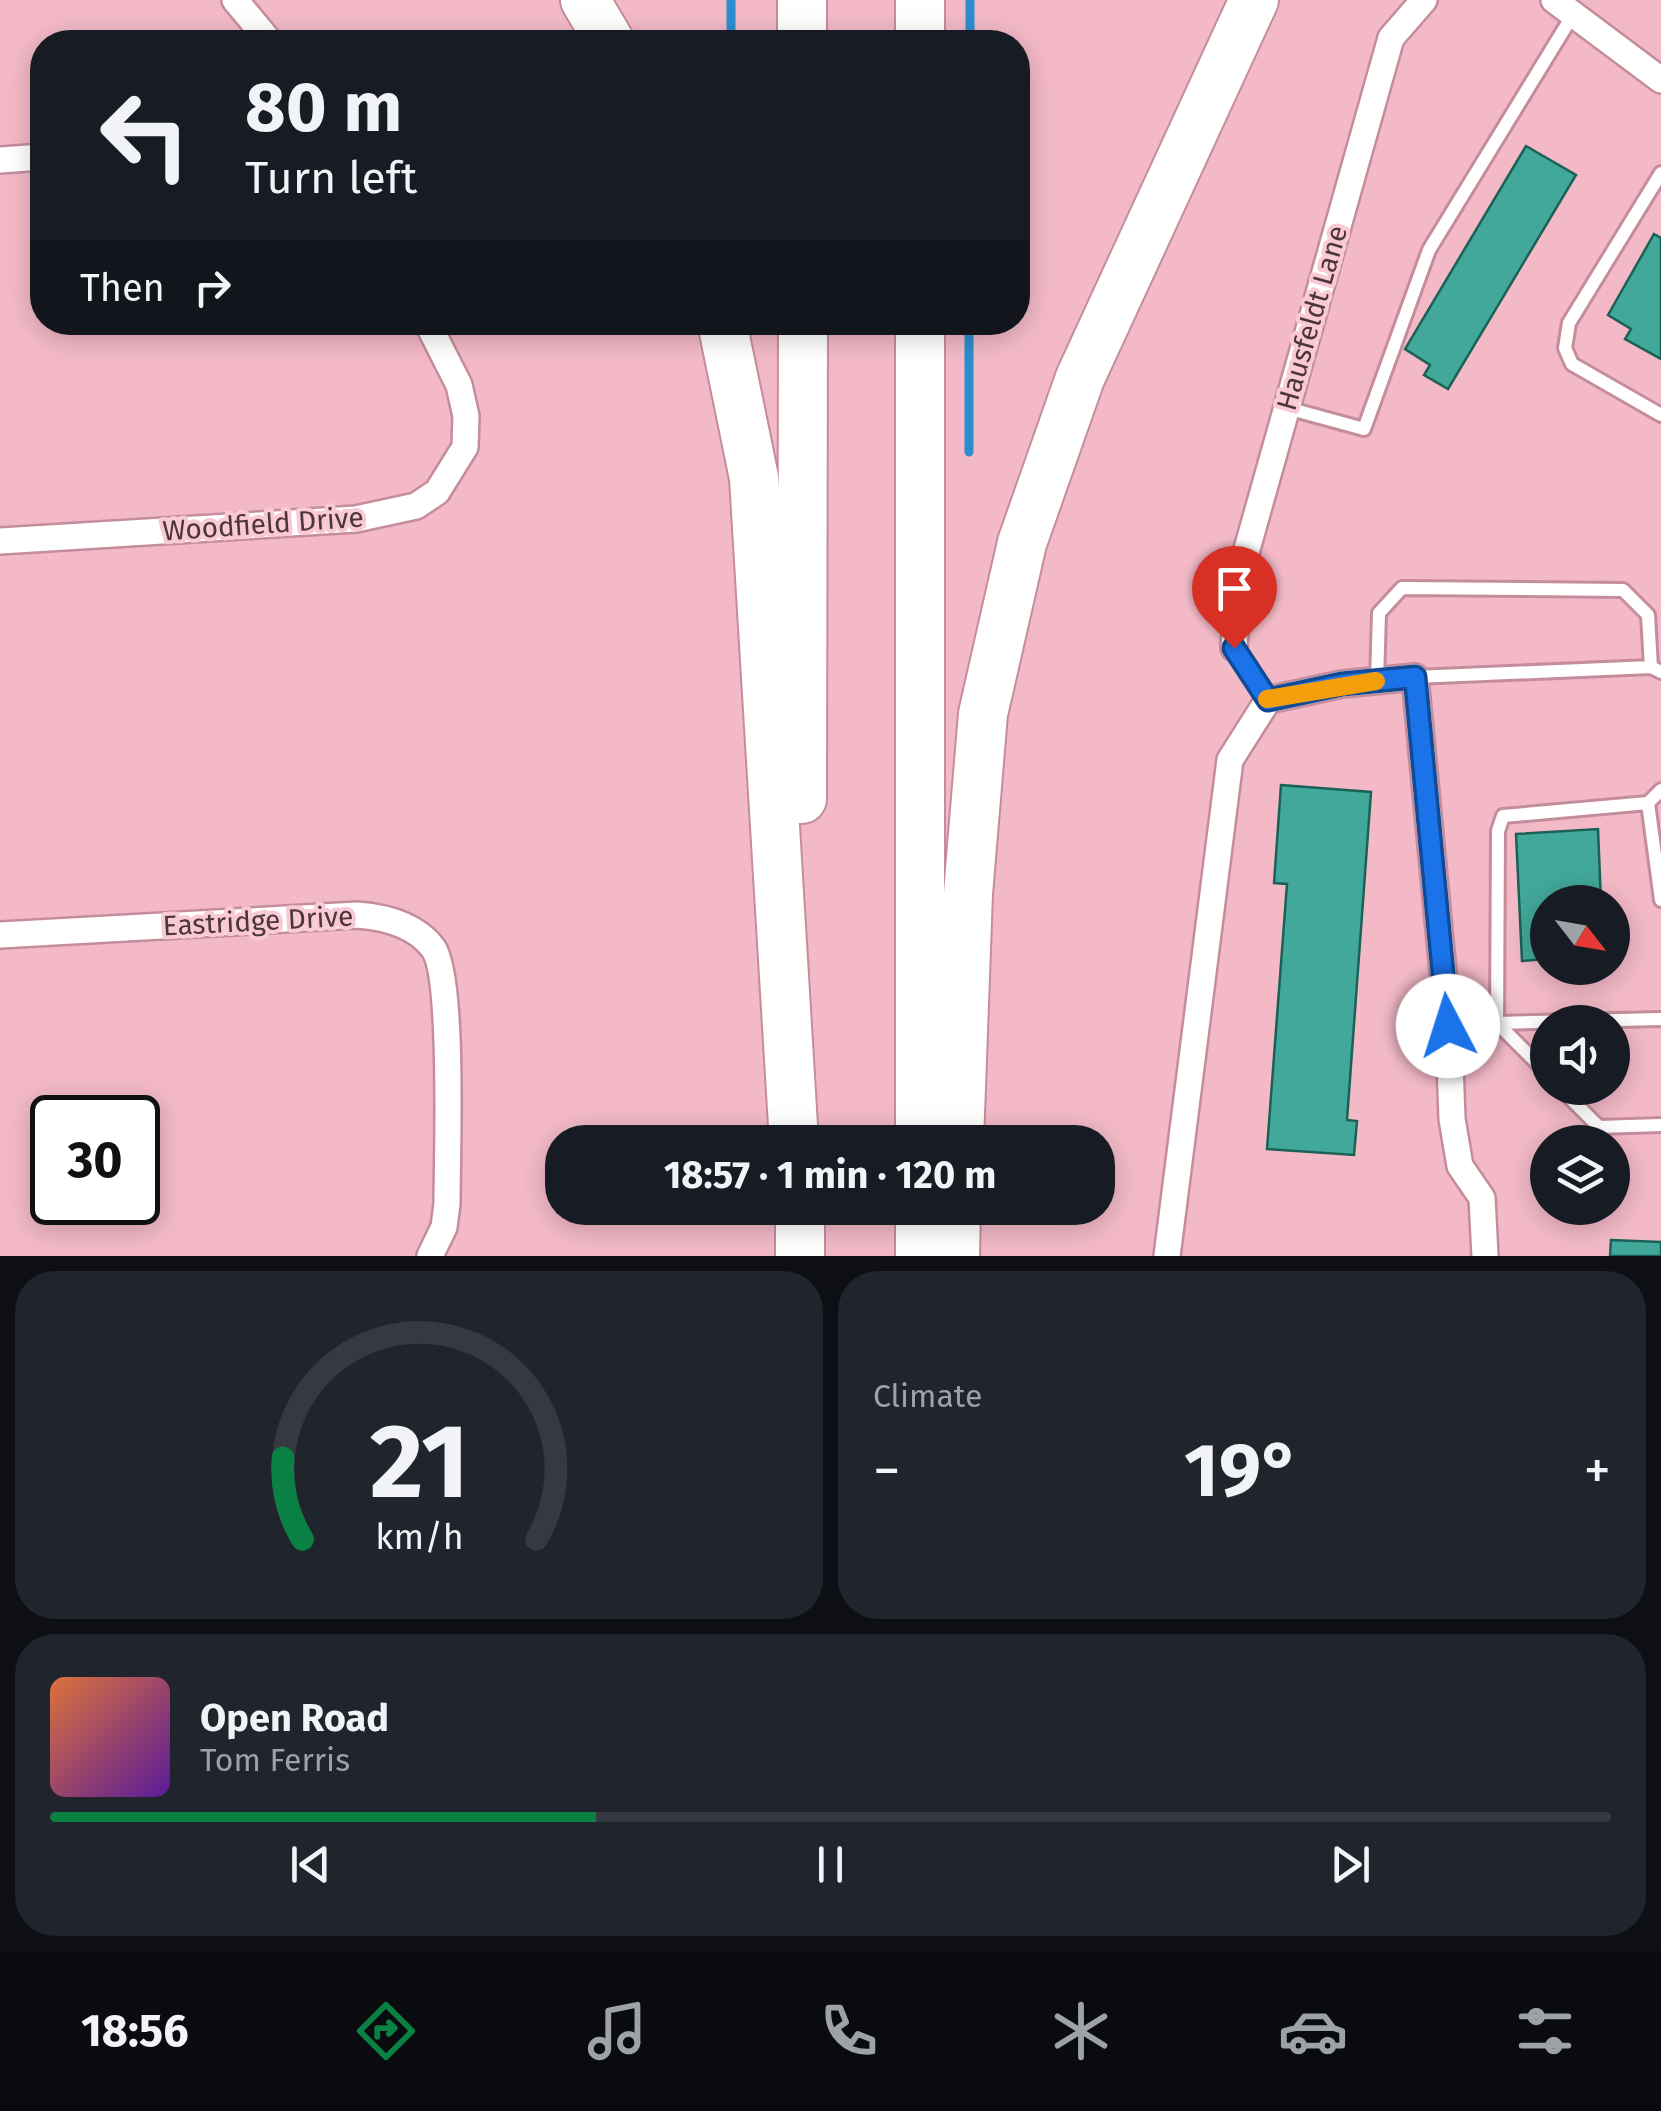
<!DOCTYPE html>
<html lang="en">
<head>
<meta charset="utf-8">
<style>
	:root { --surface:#171b24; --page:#20242c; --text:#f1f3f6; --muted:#9ea1a6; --line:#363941; --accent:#0b8043 }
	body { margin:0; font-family:"Fira Sans",sans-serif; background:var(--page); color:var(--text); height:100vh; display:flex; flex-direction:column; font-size:38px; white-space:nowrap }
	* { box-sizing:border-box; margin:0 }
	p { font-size:32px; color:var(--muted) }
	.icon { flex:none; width:55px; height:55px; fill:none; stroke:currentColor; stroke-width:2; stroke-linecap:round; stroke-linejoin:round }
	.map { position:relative; height:1256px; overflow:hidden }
	.details { display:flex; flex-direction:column; gap:15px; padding:15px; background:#0d0f14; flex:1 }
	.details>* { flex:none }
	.hud { position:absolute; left:30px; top:30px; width:1000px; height:305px; border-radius:40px; box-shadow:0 5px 25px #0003; background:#171b24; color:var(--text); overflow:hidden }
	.needle { width:65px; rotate:121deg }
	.fabs { position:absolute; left:1530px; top:885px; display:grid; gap:20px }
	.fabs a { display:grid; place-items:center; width:100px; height:100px; border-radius:50%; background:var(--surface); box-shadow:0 5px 25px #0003; font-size:50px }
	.speed { position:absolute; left:30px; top:1095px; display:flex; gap:20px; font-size:50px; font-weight:700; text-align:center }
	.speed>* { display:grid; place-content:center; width:130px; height:130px; border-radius:50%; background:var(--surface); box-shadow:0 5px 25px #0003; line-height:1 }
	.speed .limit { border:5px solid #111; border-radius:15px; background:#fff; color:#111 }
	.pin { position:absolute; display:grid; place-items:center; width:85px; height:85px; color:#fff; margin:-102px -42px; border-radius:50% 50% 50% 0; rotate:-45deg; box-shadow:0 0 10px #0007 }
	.pin .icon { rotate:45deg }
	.me { position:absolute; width:110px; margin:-55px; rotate:355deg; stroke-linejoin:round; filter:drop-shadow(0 0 8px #0008) }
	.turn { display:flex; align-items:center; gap:35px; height:210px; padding:0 50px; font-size:45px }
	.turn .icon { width:130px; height:130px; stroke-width:2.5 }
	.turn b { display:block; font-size:70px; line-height:85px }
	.then { display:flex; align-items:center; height:95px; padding:0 50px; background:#0003; gap:20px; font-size:38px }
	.big { font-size:75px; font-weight:700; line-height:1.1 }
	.details .card { flex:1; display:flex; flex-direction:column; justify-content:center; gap:15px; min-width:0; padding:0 35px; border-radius:40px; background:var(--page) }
	.details .dial { align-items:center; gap:0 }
	.dial svg { height:260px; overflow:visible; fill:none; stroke:var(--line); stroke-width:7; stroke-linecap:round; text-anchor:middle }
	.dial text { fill:var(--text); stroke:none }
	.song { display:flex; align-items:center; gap:30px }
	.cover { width:120px; height:120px; border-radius:15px; background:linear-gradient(135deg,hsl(20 70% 55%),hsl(270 70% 35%)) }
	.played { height:10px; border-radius:5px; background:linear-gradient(90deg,var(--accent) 35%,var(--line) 35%) }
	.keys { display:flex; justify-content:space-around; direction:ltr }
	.heat { display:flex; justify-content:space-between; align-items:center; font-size:55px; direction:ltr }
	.details .tiles { flex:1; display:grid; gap:15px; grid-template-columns:1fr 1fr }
	.card:last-child { grid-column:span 2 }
	.trip { position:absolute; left:545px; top:1125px; width:570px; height:100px; border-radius:40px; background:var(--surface); box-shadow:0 5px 25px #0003; font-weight:700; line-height:100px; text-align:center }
	.tabs { display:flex; height:160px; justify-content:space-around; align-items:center; background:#090b0e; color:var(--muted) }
	.tabs .icon { width:70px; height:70px }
	.tabs .active { color:var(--accent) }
	.tabs b { font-size:45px; color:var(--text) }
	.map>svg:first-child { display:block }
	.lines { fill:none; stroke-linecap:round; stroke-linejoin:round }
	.stream { stroke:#2d8ecd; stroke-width:9 }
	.building { fill:#42a899; stroke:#1b6157; stroke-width:2.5 }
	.lane-casing { stroke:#c58d9c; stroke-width:18 }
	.street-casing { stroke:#c58d9c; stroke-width:30 }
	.highway-casing { stroke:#c58d9c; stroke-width:52 }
	.lane { stroke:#fff; stroke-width:12 }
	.street { stroke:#fff; stroke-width:25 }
	.highway { stroke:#fff; stroke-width:48 }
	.route-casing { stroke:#114b97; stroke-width:25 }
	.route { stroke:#1a73e8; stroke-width:18 }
	.slow { stroke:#f59e0b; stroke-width:18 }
	.labels { text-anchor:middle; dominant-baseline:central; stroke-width:8; stroke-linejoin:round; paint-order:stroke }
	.street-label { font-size:28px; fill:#4d353c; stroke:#f9c9d5 }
</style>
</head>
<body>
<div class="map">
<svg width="1661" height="1256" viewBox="0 0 1661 1256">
	<rect width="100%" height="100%" fill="#f3b9c7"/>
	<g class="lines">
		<path class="stream" d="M 731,42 L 731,0
			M 970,42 L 970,0
			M 969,452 L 969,322"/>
	</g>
	<path class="building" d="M 1526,146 L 1576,175 L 1448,389 L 1424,375 L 1430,365 L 1405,349 Z
		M 1654,234 L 1661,238 L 1661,359 L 1625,339 L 1631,329 L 1608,315 Z
		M 1281,785 L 1371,792 L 1347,1120 L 1357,1121 L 1354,1155 L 1267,1149 L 1287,884 L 1274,883 Z
		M 1598,829 L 1601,902 L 1548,902 L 1548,959 L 1522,961 L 1516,834 Z
		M 1611,1240 L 1661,1242 L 1661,1256 L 1610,1256 Z"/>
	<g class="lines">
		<defs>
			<path id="lane" d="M 1661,173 L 1569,323 L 1565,348 L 1572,364 L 1661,415
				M 1287,408 L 1364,429 L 1429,250 L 1574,13
				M 1234,648 L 1268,700
				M 1415,677 L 1651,667 L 1661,672
				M 1377,681 L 1379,613 L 1402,588 L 1623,590 L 1648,615 L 1651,667
				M 1648,803 L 1661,900
				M 1497,1023 L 1661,1019
				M 1497,1023 L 1548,1074
				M 1447,1026 L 1497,1023 L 1498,831 L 1503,816 L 1648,803 L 1661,790
				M 1560,1088 L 1599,1127 L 1661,1125"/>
			<path id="street" d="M 235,0 L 270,42
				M 1554,0 L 1661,80
				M 0,160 L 42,157
				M 0,541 L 356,519 L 416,506 L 437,492 L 465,447 L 466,416 L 459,385 L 427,322
				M 1234,648 L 1238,581 L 1391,38 L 1424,0
				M 0,935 L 357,915 C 384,917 415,924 433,948 C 454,976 447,1159 447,1204 L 444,1227 L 430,1256
				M 1167,1256 L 1230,760 L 1268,700 L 1342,684 L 1415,677 L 1449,1035 L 1452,1119 L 1460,1166 L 1482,1198 L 1485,1256"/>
			<path id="highway" d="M 585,0 L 610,42
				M 802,0 L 802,42
				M 920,42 L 920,0
				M 722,322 L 754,478 L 794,1142
				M 802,799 L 803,322
				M 920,1142 L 920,322
				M 959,1142 L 968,894 L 983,714 L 1022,543 L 1080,378 L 1254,0
				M 800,1256 L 800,1208
				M 920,1256 L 920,1208
				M 955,1256 L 956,1208"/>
		</defs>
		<use href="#lane" class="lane-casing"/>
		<use href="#street" class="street-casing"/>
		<use href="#highway" class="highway-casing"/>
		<use href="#lane" class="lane"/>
		<use href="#street" class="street"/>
		<use href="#highway" class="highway"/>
	</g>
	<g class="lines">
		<defs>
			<path id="route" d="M 1234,648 L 1268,700 L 1342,684 L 1415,677 L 1448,1026"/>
		</defs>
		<use href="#route" class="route-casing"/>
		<use href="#route" class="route"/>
		<path class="slow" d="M 1267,699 L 1376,681"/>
	</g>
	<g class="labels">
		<g class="street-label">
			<text transform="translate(1312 318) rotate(-74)">Hausfeldt Lane</text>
			<text transform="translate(263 524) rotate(-4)">Woodfield Drive</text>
			<text transform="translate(258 921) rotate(-3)">Eastridge Drive</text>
		</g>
	</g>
</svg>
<div class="fabs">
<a><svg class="needle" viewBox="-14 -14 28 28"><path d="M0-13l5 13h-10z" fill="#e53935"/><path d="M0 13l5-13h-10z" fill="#9ea1a6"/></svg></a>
<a><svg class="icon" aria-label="sound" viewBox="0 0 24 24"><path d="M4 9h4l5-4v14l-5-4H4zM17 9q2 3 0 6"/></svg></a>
<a><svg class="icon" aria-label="layers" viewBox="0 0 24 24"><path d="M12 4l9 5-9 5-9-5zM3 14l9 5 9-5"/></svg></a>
</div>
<div class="speed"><div class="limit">30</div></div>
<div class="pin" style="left:1234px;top:648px;background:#d93025"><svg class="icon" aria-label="arrive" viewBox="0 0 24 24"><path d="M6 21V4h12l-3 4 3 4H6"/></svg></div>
<svg class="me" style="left:1448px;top:1026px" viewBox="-20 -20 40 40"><circle r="19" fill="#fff"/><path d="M0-13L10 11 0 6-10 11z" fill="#1a73e8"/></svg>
<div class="trip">18:57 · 1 min · 120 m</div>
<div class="hud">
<div class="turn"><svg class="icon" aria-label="left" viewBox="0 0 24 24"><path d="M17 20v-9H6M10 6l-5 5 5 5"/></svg><div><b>80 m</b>Turn left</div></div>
<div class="then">Then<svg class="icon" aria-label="right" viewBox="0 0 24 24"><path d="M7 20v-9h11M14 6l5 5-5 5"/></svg></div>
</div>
</div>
<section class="details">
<div class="tiles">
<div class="card dial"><svg viewBox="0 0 100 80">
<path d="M14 69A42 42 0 1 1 86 69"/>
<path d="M14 69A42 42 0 0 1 8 44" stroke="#0b8043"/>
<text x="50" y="56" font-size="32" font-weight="700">21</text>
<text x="50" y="72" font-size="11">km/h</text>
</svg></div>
<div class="card"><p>Climate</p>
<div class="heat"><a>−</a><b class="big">19°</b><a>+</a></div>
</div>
<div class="card">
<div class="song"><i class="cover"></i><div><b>Open Road</b><p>Tom Ferris</p></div></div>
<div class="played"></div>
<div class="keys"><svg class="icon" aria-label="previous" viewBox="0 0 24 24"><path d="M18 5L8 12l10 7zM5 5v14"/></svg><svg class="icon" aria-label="pause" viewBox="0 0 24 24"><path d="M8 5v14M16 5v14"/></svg><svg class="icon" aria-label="next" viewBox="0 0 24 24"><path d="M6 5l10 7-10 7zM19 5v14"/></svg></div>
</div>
</div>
</section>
<nav class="tabs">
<b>18:56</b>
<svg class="icon active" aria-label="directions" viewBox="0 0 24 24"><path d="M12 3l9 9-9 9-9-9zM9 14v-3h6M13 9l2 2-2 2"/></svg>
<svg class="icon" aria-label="music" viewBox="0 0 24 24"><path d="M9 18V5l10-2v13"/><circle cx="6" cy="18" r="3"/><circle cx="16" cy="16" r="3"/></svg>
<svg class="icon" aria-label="phone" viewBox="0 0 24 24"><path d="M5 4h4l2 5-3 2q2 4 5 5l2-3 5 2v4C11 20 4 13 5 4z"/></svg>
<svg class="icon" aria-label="climate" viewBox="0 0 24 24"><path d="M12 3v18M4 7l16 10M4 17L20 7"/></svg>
<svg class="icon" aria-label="car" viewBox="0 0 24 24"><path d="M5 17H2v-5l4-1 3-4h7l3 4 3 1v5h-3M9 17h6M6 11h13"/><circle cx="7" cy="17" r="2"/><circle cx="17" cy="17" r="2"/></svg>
<svg class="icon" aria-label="filters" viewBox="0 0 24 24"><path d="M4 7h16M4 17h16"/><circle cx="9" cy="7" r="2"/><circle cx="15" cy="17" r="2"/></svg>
</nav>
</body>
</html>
